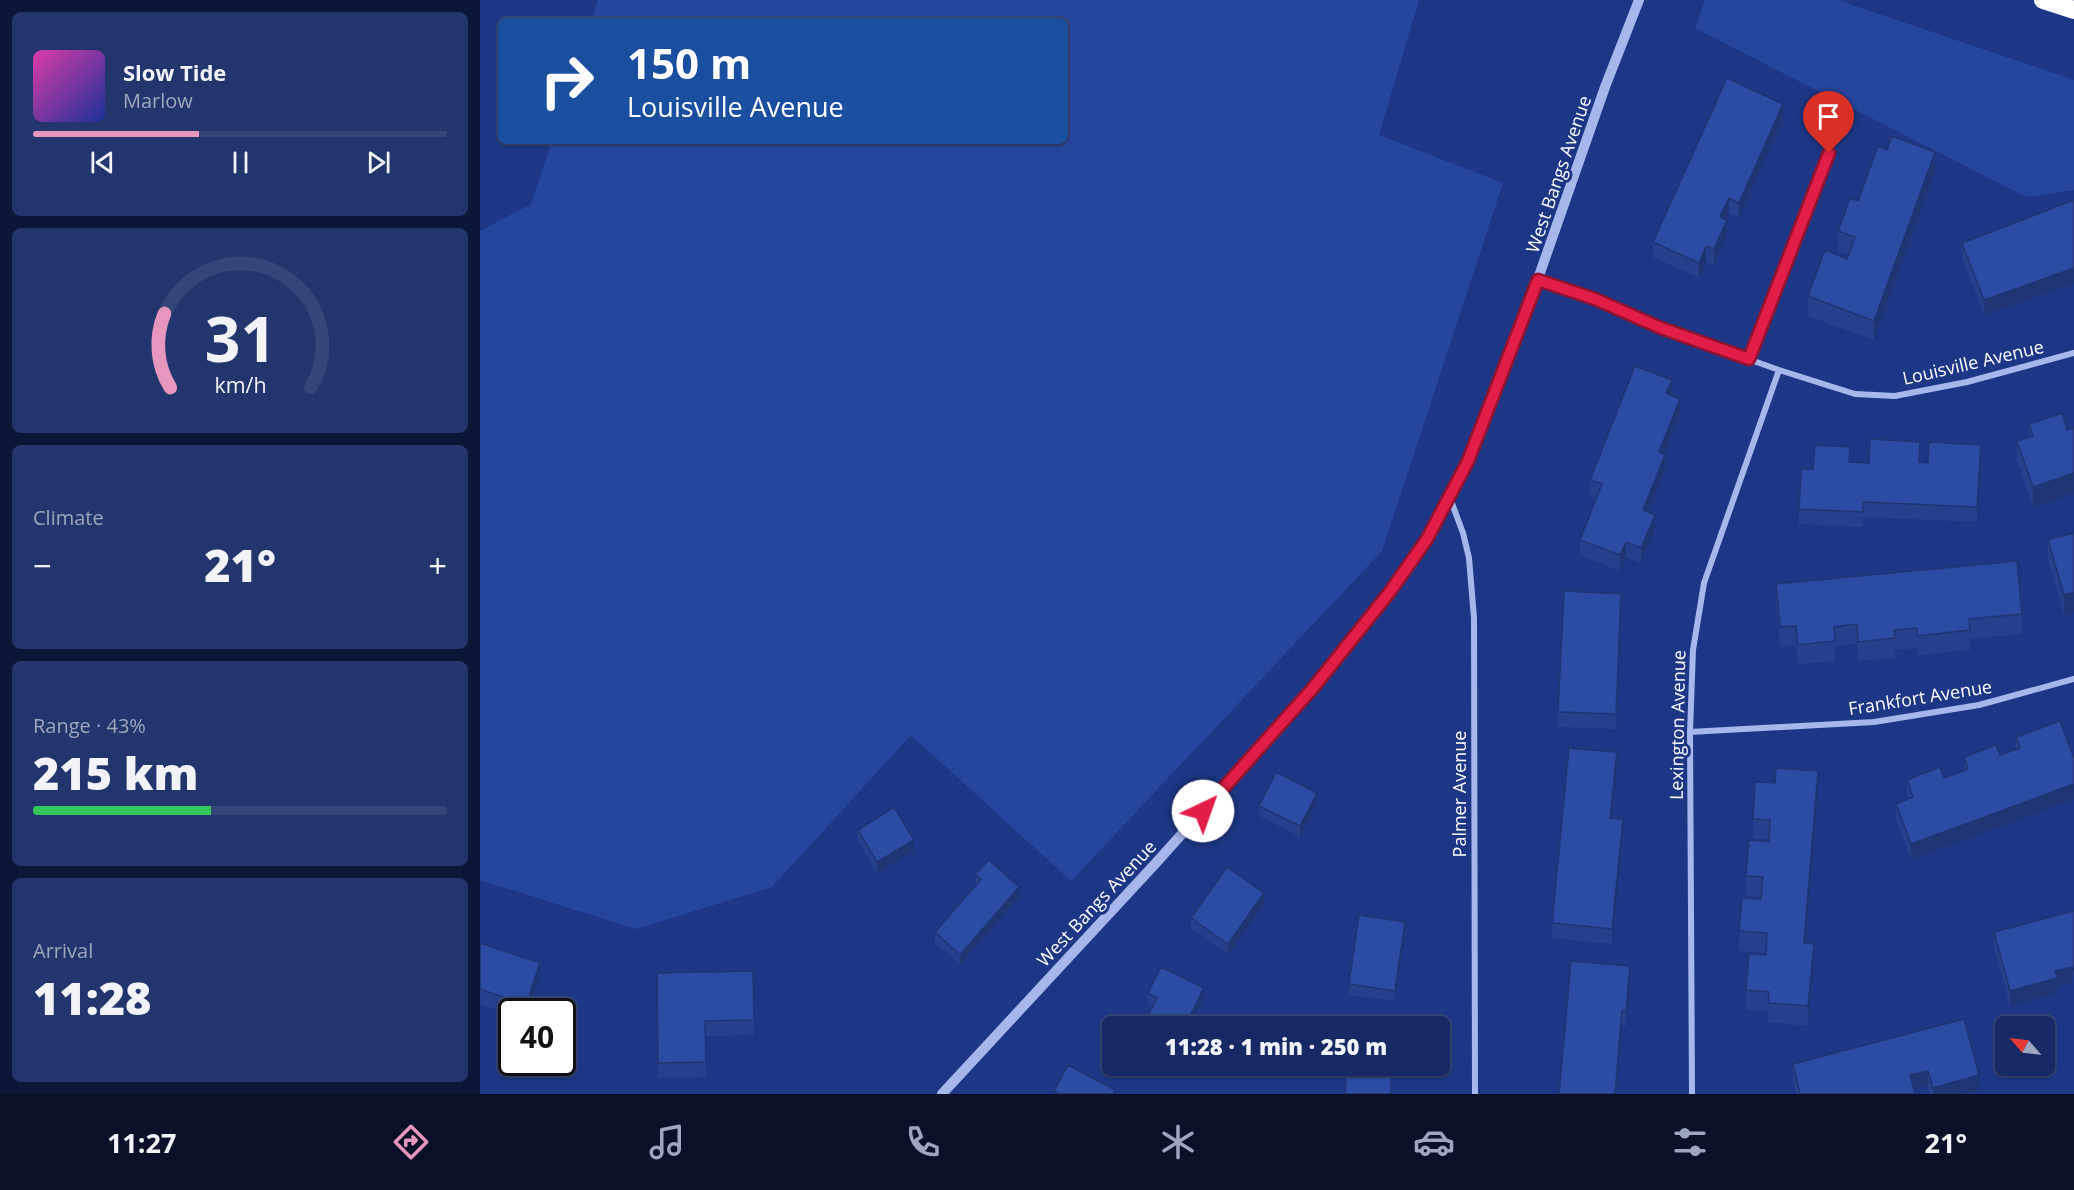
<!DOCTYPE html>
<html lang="en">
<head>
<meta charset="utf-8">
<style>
	:root { --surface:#162964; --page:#23356d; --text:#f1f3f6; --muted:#9ea6bf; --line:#354578; --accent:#e797bd }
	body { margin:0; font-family:"Open Sans",sans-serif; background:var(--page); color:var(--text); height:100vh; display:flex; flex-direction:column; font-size:22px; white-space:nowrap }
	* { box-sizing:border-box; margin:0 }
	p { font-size:20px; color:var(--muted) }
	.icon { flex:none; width:33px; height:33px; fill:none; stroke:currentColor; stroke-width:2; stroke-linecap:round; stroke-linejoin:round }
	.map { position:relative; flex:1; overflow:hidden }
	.sheet { display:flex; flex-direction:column; gap:12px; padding:12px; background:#0c1737; width:480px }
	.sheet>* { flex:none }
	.banner { position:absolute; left:18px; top:18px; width:570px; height:126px; border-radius:9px; box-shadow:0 2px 4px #0004,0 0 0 2px var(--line); background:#1a4fa0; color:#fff; overflow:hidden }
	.needle { width:39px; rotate:298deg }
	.fabs { position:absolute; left:1515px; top:1016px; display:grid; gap:12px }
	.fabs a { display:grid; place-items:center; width:60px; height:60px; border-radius:9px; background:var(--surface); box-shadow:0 2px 4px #0004,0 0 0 2px var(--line); font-size:30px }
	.speed { position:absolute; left:18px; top:998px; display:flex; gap:12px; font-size:30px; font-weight:700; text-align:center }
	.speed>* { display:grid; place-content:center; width:78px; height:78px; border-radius:50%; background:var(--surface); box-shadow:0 2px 4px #0004,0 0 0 2px var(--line); line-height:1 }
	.speed .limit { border:3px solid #111; border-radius:9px; background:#fff; color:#111 }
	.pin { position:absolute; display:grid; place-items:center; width:51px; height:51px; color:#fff; margin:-62px -26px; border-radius:50% 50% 50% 0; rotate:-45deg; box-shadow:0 0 6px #0007 }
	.pin .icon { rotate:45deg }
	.me { position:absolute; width:66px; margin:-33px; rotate:42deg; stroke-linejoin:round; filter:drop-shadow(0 0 4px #0008) }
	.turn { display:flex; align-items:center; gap:21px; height:126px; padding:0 30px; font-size:27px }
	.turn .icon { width:78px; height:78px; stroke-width:2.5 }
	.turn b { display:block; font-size:42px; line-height:51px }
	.big { font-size:45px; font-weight:800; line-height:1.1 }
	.sheet .tile { flex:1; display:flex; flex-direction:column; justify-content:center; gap:9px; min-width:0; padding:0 21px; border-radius:9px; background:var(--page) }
	.sheet .dial { align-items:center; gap:0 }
	.dial svg { height:156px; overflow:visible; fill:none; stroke:var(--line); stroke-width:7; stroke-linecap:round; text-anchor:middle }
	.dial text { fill:var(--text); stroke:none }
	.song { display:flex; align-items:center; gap:18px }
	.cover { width:72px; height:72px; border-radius:9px; background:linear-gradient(135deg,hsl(320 70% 55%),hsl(230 70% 35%)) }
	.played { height:6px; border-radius:3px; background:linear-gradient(90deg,var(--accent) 40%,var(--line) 40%) }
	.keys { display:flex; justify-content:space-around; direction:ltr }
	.heat { display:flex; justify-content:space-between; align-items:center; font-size:33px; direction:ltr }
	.charge { height:9px; border-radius:4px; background:linear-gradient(90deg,#34c759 43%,var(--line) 0) }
	.trip { position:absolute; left:622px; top:1016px; width:348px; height:60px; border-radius:9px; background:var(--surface); box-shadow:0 2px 4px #0004,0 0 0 2px var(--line); font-weight:800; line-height:60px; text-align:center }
	.tabs { display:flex; height:96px; justify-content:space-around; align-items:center; background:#091028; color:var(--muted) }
	.tabs .icon { width:42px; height:42px }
	.tabs .active { color:var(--accent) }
	.tabs b { font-size:27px; color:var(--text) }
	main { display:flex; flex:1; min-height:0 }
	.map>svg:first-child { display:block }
	.green { fill:#26469e }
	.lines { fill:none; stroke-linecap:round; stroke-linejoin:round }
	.minor { stroke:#a5b7eb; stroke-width:6 }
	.tertiary { stroke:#a5b7eb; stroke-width:10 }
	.motorway { stroke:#fff; stroke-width:18 }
	.wall { fill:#26408c }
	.shaded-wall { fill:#1f3472 }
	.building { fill:#2c4ba3; stroke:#1f3472; stroke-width:1.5 }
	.route-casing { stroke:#92132f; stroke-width:15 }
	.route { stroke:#e11d48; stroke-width:10 }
	.labels { text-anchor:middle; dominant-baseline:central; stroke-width:6; stroke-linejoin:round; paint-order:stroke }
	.street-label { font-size:18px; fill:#fff; stroke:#1d3786 }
</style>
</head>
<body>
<main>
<section class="sheet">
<div class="tile">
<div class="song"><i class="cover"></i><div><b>Slow Tide</b><p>Marlow</p></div></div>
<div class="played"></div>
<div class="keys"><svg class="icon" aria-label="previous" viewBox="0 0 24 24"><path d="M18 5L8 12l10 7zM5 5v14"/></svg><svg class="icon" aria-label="pause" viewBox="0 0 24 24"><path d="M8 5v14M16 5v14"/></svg><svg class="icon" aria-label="next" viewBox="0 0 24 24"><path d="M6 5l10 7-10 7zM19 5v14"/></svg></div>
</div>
<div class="tile dial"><svg viewBox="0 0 100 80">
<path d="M14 69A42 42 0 1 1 86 69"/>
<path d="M14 69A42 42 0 0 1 11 31" stroke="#e797bd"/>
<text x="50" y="56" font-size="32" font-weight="700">31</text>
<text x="50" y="72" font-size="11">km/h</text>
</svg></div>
<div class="tile"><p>Climate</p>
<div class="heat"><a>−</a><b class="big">21°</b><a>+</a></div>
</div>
<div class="tile"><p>Range · 43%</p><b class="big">215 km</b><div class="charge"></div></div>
<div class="tile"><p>Arrival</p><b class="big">11:28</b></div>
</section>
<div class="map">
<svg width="1594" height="1094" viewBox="0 0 1594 1094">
	<rect width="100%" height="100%" fill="#1d3786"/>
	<path class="green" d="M 118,0 L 939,0 L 899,135 L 1023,183 L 902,551 L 591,881 L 431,735 L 292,887 L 156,929 L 0,880 L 0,231 L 51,204 L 72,141 L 585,141 L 585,21 L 111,21 Z
		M 1225,0 L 1358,0 L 1594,80 L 1594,190 L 1546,197 L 1215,28 Z"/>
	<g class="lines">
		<path class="minor" d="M 1058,280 L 1115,299 L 1181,328 L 1299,370 L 1375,394 L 1415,396 L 1487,382 L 1594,353
			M 1269,359 L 1349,153
			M 970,498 L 983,533 L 989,558 L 994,618 L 995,1094
			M 1210,732 L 1394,722 L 1499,705 L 1594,679
			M 1212,1094 L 1210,732 L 1213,650 L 1224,583 L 1299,370"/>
		<path class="tertiary" d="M 462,1094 L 675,864 L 833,688 L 909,593 L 947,539 L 988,461 L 1039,333 L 1125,87 L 1159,0"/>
		<path class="motorway" d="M 1563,0 L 1594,10"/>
	</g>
	<path class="wall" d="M 1303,119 L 1259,218 L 1249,213 L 1246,219 L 1247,235 L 1234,265 L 1226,262 L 1219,278 L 1173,257 L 1173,242 Z
		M 1455,172 L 1394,340 L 1328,316 L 1328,296 L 1367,259 L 1369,255 L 1358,251 L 1358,231 L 1378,201 Z
		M 1594,200 L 1594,283 L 1504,315 L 1482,258 L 1482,243 Z
		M 1191,396 L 1200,414 L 1184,455 L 1185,470 L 1169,512 L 1175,530 L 1161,563 L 1146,557 L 1140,571 L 1100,555 L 1100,540 L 1117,498 L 1110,495 L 1110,480 Z
		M 1582,413 L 1553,507 L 1537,461 L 1537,441 L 1549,437 L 1549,424 Z
		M 1501,460 L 1497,522 L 1383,517 L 1383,527 L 1319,524 L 1319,509 L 1333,469 L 1389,463 L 1448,463 Z
		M 1594,533 L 1584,615 L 1568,560 L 1568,540 Z
		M 1296,584 L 1542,614 L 1542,634 L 1490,639 L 1490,650 L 1437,655 L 1437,648 L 1415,650 L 1415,658 L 1378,661 L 1377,644 L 1355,646 L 1355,661 L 1318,664 L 1316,645 L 1300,647 L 1296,603 Z
		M 1141,609 L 1136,729 L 1078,727 L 1078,712 Z
		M 1580,721 L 1431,859 L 1416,819 L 1416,804 L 1429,799 L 1427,795 L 1427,780 L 1464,778 L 1484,770 L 1484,757 L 1520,755 L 1536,749 L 1536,737 Z
		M 1137,767 L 1132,818 L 1143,834 L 1132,944 L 1072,938 L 1072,923 Z
		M 1338,790 L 1326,944 L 1334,963 L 1328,1026 L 1288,1022 L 1288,1011 L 1266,1010 L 1266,990 L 1286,955 L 1286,953 L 1259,951 L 1259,931 L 1281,899 L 1281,897 L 1266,895 L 1266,876 L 1289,842 L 1289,839 L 1273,838 L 1273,819 Z
		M 837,803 L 820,837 L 779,816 L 779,806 Z
		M 378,830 L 434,851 L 397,873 L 378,840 Z
		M 495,874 L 539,897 L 480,965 L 455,943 L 455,932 L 496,885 Z
		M 784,904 L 748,955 L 711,928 L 711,918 Z
		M 1594,911 L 1594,987 L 1593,982 L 1577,986 L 1577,993 L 1530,1006 L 1514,947 L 1514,932 Z
		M 925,932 L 915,1001 L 869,995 L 869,984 Z
		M 0,943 L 60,978 L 49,1011 L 32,1011 L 32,1015 L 0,1004 Z
		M 177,973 L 274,1020 L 274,1035 L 225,1036 L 226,1077 L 178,1078 Z
		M 1150,981 L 1146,1026 L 1142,1026 L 1136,1094 L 1079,1094 Z
		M 668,993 L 724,998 L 710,1026 L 664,1026 L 664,1024 L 673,1006 L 668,1004 Z
		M 1484,1019 L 1499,1090 L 1485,1094 L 1450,1094 L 1448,1086 L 1434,1090 L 1435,1094 L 1316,1094 L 1313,1080 L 1313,1064 Z"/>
	<path class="shaded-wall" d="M 1303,104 L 1303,119 L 1259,218 L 1259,203 Z
		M 1455,152 L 1455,172 L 1394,340 L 1394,321 Z
		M 1249,198 L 1249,213 L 1240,232 L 1240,217 Z
		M 1247,220 L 1247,235 L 1234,265 L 1234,249 Z
		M 1226,246 L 1226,262 L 1219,278 L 1219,263 Z
		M 1594,268 L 1594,283 L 1504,315 L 1504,300 Z
		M 1192,380 L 1192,396 L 1186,393 Z
		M 1200,399 L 1200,414 L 1179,468 L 1179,452 Z
		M 1501,445 L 1501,460 L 1497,522 L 1497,507 Z
		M 1185,455 L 1185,470 L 1163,525 L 1163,510 Z
		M 1594,473 L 1594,493 L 1553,507 L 1553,487 Z
		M 1175,515 L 1175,530 L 1161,563 L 1161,548 Z
		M 1146,542 L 1146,557 L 1140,571 L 1140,555 Z
		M 1594,592 L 1594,612 L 1584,615 L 1584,595 Z
		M 1141,594 L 1141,609 L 1136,729 L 1136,714 Z
		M 1137,752 L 1137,767 L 1130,833 L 1130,818 Z
		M 1338,771 L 1338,790 L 1324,963 L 1324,943 Z
		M 1594,784 L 1594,799 L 1431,859 L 1431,844 Z
		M 837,793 L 837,803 L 820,837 L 820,826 Z
		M 1143,819 L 1143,834 L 1132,944 L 1132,929 Z
		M 434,840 L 434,851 L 397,873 L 397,862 Z
		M 539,887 L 539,897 L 480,965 L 480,955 Z
		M 784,893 L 784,904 L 748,955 L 748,944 Z
		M 925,922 L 925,932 L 915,1001 L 915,991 Z
		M 1334,944 L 1334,963 L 1328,1026 L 1328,1006 Z
		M 60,963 L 60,978 L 49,1011 L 46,1011 L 46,1005 Z
		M 1150,966 L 1150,981 L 1146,1026 L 1146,1011 Z
		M 1593,967 L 1593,982 L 1577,986 L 1577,993 L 1530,1006 L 1530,991 L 1575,971 Z
		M 724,988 L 724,998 L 710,1026 L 705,1026 Z
		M 1142,1011 L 1142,1026 L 1136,1094 L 1135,1094 Z
		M 1448,1071 L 1448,1086 L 1430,1091 L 1430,1075 Z
		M 1499,1075 L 1499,1090 L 1485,1094 L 1453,1094 L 1453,1088 Z"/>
	<path class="building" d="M 1247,78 L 1303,104 L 1259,203 L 1249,198 L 1240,217 L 1247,220 L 1234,249 L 1226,246 L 1219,263 L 1173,242 Z
		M 1412,136 L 1455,152 L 1394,321 L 1328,296 L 1345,250 L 1367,259 L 1375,237 L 1358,231 L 1370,198 L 1378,201 L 1398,146 L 1407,150 Z
		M 1594,200 L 1594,268 L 1504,300 L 1482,243 Z
		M 1155,366 L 1192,380 L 1186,393 L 1200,399 L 1179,452 L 1185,455 L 1163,510 L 1175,515 L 1161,548 L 1146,542 L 1140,555 L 1100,540 L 1122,484 L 1110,480 Z
		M 1582,413 L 1587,430 L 1594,427 L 1594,473 L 1553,487 L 1537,441 L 1553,436 L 1549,424 Z
		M 1390,439 L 1440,442 L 1439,462 L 1448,463 L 1449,442 L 1501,445 L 1497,507 L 1383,502 L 1383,512 L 1319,509 L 1321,469 L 1333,469 L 1335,445 L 1370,447 L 1369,462 L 1389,463 Z
		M 1594,533 L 1594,592 L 1584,595 L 1568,540 Z
		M 1537,561 L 1542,614 L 1489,619 L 1490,630 L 1437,636 L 1437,628 L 1414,630 L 1415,638 L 1378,642 L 1377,624 L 1354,627 L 1355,641 L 1318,645 L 1316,626 L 1300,627 L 1296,584 Z
		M 1084,591 L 1141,594 L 1136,714 L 1078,712 Z
		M 1580,721 L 1594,758 L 1594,784 L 1431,844 L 1416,804 L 1433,797 L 1427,780 L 1460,767 L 1464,778 L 1488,769 L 1484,757 L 1516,745 L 1520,755 L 1540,748 L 1536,737 Z
		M 1089,748 L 1137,752 L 1130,818 L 1143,819 L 1132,929 L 1072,923 Z
		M 1296,768 L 1338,771 L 1324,943 L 1334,944 L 1328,1006 L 1288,1003 L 1289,992 L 1266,990 L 1269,954 L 1286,955 L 1287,933 L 1259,931 L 1262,898 L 1281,899 L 1283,877 L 1266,876 L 1269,840 L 1289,842 L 1290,820 L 1273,819 L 1275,782 L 1295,783 Z
		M 796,772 L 837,793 L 820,826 L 779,806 Z
		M 414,807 L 434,840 L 397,862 L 378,830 Z
		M 509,860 L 539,887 L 480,955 L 455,932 L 501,879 L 495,874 Z
		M 747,867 L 784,893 L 748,944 L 711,918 Z
		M 1594,911 L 1594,971 L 1593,967 L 1575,971 L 1577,978 L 1530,991 L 1514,932 Z
		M 879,915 L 925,922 L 915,991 L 869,984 Z
		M 0,943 L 60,963 L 46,1005 L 0,989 Z
		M 1091,961 L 1150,966 L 1146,1011 L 1142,1011 L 1135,1094 L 1079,1094 Z
		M 681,967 L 724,988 L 705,1026 L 669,1026 L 664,1024 L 677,998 L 668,993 Z
		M 273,971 L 274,1020 L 225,1021 L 226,1062 L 178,1063 L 177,973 Z
		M 1484,1019 L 1499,1075 L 1453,1088 L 1448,1071 L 1430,1075 L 1435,1094 L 1320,1094 L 1313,1064 Z
		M 588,1065 L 635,1090 L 633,1094 L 580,1094 L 574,1091 Z
		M 867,1065 L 912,1065 L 911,1094 L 865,1094 Z"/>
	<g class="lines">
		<defs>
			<path id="route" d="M 723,811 L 833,688 L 909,593 L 947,539 L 988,461 L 1058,280 L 1115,299 L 1181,328 L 1269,359 L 1349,153"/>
		</defs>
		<use href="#route" class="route-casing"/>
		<use href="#route" class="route"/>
	</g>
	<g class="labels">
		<g class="street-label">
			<text transform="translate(1078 174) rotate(-71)">West Bangs Avenue</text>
			<text transform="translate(1493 362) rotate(-13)">Louisville Avenue</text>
			<text transform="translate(1440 697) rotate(-9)">Frankfort Avenue</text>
			<text transform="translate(1197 725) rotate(-89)">Lexington Avenue</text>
			<text transform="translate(979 794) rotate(-90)">Palmer Avenue</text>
			<text transform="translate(616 903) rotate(-47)">West Bangs Avenue</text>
		</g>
	</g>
</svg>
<div class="fabs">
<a><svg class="needle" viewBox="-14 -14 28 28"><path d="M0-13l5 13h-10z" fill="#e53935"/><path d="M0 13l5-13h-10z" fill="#9ea6bf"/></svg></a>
</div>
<div class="speed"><div class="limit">40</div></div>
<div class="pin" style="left:1349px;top:153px;background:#d93025"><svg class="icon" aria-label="arrive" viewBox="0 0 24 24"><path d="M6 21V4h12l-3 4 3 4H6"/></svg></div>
<svg class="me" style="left:723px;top:811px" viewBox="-20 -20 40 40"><circle r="19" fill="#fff"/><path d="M0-13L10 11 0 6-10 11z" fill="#e11d48"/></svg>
<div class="trip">11:28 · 1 min · 250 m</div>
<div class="banner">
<div class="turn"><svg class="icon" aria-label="right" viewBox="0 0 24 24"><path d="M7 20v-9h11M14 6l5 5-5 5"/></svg><div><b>150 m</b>Louisville Avenue</div></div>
</div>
</div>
</main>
<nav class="tabs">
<b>11:27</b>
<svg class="icon active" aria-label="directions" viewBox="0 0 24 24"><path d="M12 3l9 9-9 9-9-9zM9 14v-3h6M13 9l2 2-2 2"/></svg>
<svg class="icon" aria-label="music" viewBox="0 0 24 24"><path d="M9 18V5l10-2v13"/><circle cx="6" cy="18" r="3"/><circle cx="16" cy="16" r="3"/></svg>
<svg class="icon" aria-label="phone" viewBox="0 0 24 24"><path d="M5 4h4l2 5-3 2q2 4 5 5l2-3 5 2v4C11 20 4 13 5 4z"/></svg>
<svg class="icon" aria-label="climate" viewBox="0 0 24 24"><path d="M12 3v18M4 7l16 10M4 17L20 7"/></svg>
<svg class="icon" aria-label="car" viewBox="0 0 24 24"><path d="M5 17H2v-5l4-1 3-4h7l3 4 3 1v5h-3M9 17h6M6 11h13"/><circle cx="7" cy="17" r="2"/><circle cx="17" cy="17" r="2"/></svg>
<svg class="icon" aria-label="filters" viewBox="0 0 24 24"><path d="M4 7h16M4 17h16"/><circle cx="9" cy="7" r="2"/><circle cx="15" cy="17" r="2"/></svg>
<b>21°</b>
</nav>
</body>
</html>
